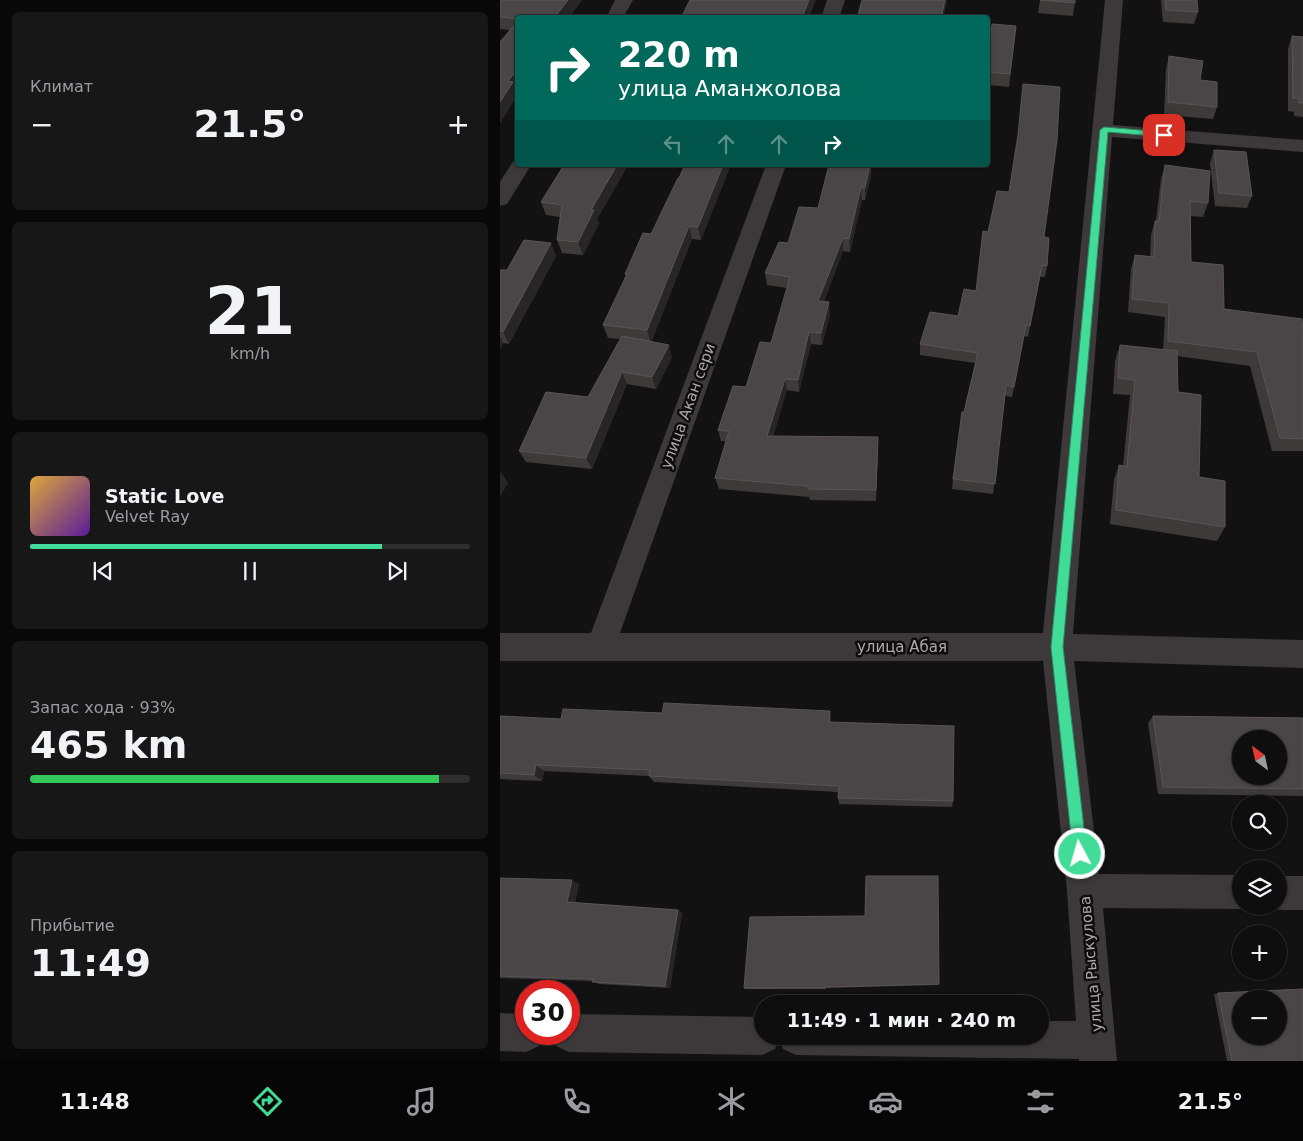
<!DOCTYPE html>
<html lang="ru">
<head>
<meta charset="utf-8">
<style>
	:root { --surface:#0e0e0e; --page:#171717; --text:#f1f3f6; --muted:#9b9c9e; --line:#2e2e2e; --accent:#42dc99 }
	body { margin:0; font-family:"DejaVu Sans",sans-serif; background:var(--page); color:var(--text); height:100vh; display:flex; flex-direction:column; font-size:19px; white-space:nowrap }
	* { box-sizing:border-box; margin:0 }
	p { font-size:16px; color:var(--muted) }
	.icon { flex:none; width:28px; height:28px; fill:none; stroke:currentColor; stroke-width:2; stroke-linecap:round; stroke-linejoin:round }
	.map { position:relative; flex:1; overflow:hidden }
	.panel { display:flex; flex-direction:column; gap:12px; padding:12px; background:#080808; width:500px }
	.panel>* { flex:none }
	.guide { position:absolute; left:15px; top:15px; width:475px; height:152px; border-radius:5px; box-shadow:0 1px 4px #0004,0 0 0 1px var(--line); background:#00695c; color:#fff; overflow:hidden }
	.needle { width:32px; rotate:327deg }
	.buttons { position:absolute; left:732px; top:730px; display:grid; gap:10px }
	.buttons a { display:grid; place-items:center; width:55px; height:55px; border-radius:50%; background:var(--surface); box-shadow:0 1px 4px #0004,0 0 0 1px var(--line); font-size:25px }
	.speed { position:absolute; left:15px; top:980px; display:flex; gap:10px; font-size:25px; font-weight:700; text-align:center }
	.speed>* { display:grid; place-content:center; width:65px; height:65px; border-radius:50%; background:var(--surface); box-shadow:0 1px 4px #0004,0 0 0 1px var(--line); line-height:1 }
	.speed .limit { border:8px solid #d22; background:#fff; color:#111 }
	.pin { position:absolute; display:grid; place-items:center; width:42px; height:42px; color:#fff; margin:-21px; border-radius:10px; box-shadow:0 2px 8px #0006 }
	.me { position:absolute; width:55px; margin:-28px; rotate:354deg; stroke-linejoin:round; filter:drop-shadow(0 0 4px #0008) }
	.turn { display:flex; align-items:center; gap:18px; height:105px; padding:0 20px; font-size:22px }
	.turn .icon { width:65px; height:65px; stroke-width:2.5 }
	.turn b { display:block; font-size:35px; line-height:42px }
	.lanes { display:flex; align-items:center; height:48px; padding:0 20px; background:#0003; justify-content:center; gap:25px; direction:ltr }
	.lanes .off { opacity:.35 }
	.big { font-size:38px; font-weight:700; line-height:1.1 }
	.panel .widget { flex:1; display:flex; flex-direction:column; justify-content:center; gap:8px; min-width:0; padding:0 18px; border-radius:8px; background:var(--page) }
	.panel .dial { align-items:center; gap:0 }
	.dial b { font-size:65px; line-height:1 }
	.song { display:flex; align-items:center; gap:15px }
	.cover { width:60px; height:60px; border-radius:8px; background:linear-gradient(135deg,hsl(40 70% 55%),hsl(270 70% 35%)) }
	.played { height:5px; border-radius:2px; background:linear-gradient(90deg,var(--accent) 80%,var(--line) 80%) }
	.keys { display:flex; justify-content:space-around; direction:ltr }
	.heat { display:flex; justify-content:space-between; align-items:center; font-size:28px; direction:ltr }
	.charge { height:8px; border-radius:4px; background:linear-gradient(90deg,#34c759 93%,var(--line) 0) }
	.trip { position:absolute; left:254px; top:995px; width:295px; height:50px; border-radius:25px; background:var(--surface); box-shadow:0 1px 4px #0004,0 0 0 1px var(--line); font-weight:700; line-height:50px; text-align:center }
	.tabs { display:flex; height:80px; justify-content:space-around; align-items:center; background:#060606; color:var(--muted) }
	.tabs .icon { width:35px; height:35px }
	.tabs .on { color:var(--accent) }
	.tabs b { font-size:22px; color:var(--text) }
	main { display:flex; flex:1; min-height:0 }
	.map>svg:first-child { display:block }
	.lines { fill:none; stroke-linecap:round; stroke-linejoin:round }
	.minor { fill:#3d393a; fill-rule:evenodd }
	.wall { fill:#3e3a3a }
	.shaded-wall { fill:#272525 }
	.building { fill:#4a4647; stroke:#5a5456; fill-rule:evenodd }
	.route { fill:#42dc99; stroke:#2b8f63 }
	.labels { text-anchor:middle; dominant-baseline:central; stroke-width:5; stroke-linejoin:round; paint-order:stroke }
	.street-label { font-size:15px; fill:#b2a5ab; stroke:#0e0d0d }
</style>
</head>
<body>
<main>
<section class="panel">
<div class="widget"><p>Климат</p>
<div class="heat"><a>−</a><b class="big">21.5°</b><a>+</a></div>
</div>
<div class="widget dial"><b>21</b><p>km/h</p></div>
<div class="widget">
<div class="song"><i class="cover"></i><div><b>Static Love</b><p>Velvet Ray</p></div></div>
<div class="played"></div>
<div class="keys"><svg class="icon" aria-label="previous" viewBox="0 0 24 24"><path d="M18 5L8 12l10 7zM5 5v14"/></svg><svg class="icon" aria-label="pause" viewBox="0 0 24 24"><path d="M8 5v14M16 5v14"/></svg><svg class="icon" aria-label="next" viewBox="0 0 24 24"><path d="M6 5l10 7-10 7zM19 5v14"/></svg></div>
</div>
<div class="widget"><p>Запас хода · 93%</p><b class="big">465 km</b><div class="charge"></div></div>
<div class="widget"><p>Прибытие</p><b class="big">11:49</b></div>
</section>
<div class="map">
<svg width="803" height="1061" viewBox="0 0 803 1061">
	<rect width="100%" height="100%" fill="#131212"/>
	<g class="lines">
		<path class="minor" d="M 115,0 L 133,0 L 123,18 L 106,18 Z
			M 327,0 L 345,0 L 339,18 L 321,18 Z
			M 605,0 L 623,0 L 613,125 L 803,140 L 803,152 L 612,137 L 573,634 L 803,640 L 803,668 L 574,661 L 599,874 L 741,875 L 741,906 L 748,906 L 741,909 L 603,908 L 617,1061 L 579,1061 L 579,1059 L 296,1055 L 283,1049 L 279,1040 L 275,1049 L 262,1055 L 69,1052 L 56,1046 L 51,1034 L 69,1034 L 69,1014 L 262,1017 L 262,1036 L 540,1036 L 540,1021 L 576,1021 L 567,891 L 543,661 L 0,661 L 0,633 L 91,633 L 266,165 L 286,165 L 120,633 L 543,633 Z
			M 14,160 L 18,160 L 18,165 L 31,165 L 7,204 L 0,206 L 0,182 Z
			M 779,876 L 803,876 L 803,910 L 779,910 L 769,906 L 779,906 Z
			M 0,1013 L 26,1014 L 26,1034 L 44,1034 L 39,1046 L 26,1052 L 0,1051 Z"/>
	</g>
	<path class="wall" d="M 0,0 L 82,0 L 68,18 L 18,18 L 18,88 L 16,90 L 18,94 L 0,123 L 0,42 L 10,30 L 0,29 Z
		M 362,0 L 447,0 L 443,18 L 357,18 Z
		M 540,0 L 575,0 L 573,16 L 538,13 Z
		M 661,0 L 697,0 L 698,12 L 694,24 L 663,22 Z
		M 516,26 L 509,87 L 488,85 L 488,58 Z
		M 792,36 L 803,37 L 803,117 L 794,116 L 794,112 L 788,111 L 788,49 Z
		M 669,56 L 700,80 L 717,107 L 713,119 L 664,115 L 666,69 Z
		M 714,150 L 752,196 L 747,208 L 715,206 L 710,163 Z
		M 64,165 L 128,165 L 97,219 L 99,223 L 83,255 L 62,253 L 57,240 L 60,217 L 46,215 L 41,202 Z
		M 185,165 L 201,240 L 192,239 L 151,342 L 172,357 L 156,389 L 127,384 L 92,469 L 26,462 L 19,451 L 88,397 L 121,339 L 108,338 L 103,325 L 126,276 L 125,274 L 151,234 L 179,178 Z
		M 329,165 L 371,165 L 371,176 L 365,200 L 362,200 L 350,252 L 343,251 L 324,301 L 330,314 L 322,345 L 311,344 L 299,392 L 287,390 L 273,436 L 378,448 L 376,501 L 310,500 L 309,497 L 219,489 L 215,478 L 226,441 L 221,441 L 218,430 L 246,387 L 271,343 L 287,288 L 267,285 L 265,273 L 288,243 L 318,208 Z
		M 665,165 L 708,203 L 703,217 L 691,216 L 691,262 L 724,309 L 803,330 L 803,451 L 772,451 L 750,366 L 677,356 L 678,392 L 699,477 L 725,527 L 717,541 L 610,524 L 614,480 L 619,465 L 623,466 L 630,395 L 613,394 L 615,361 L 620,345 L 663,350 L 665,317 L 628,312 L 631,269 L 635,255 L 650,257 L 651,235 L 655,221 L 656,221 L 661,179 Z
		M 509,192 L 544,237 L 547,266 L 545,277 L 540,277 L 528,337 L 524,336 L 512,397 L 505,396 L 493,494 L 452,489 L 453,479 L 464,412 L 475,363 L 420,355 L 420,344 L 458,316 L 476,291 L 488,232 Z
		M 56,256 L 9,344 L 3,343 L 0,349 L 0,270 L 7,270 Z
		M 162,713 L 331,719 L 331,722 L 453,801 L 452,807 L 339,804 L 338,798 L 338,792 L 154,782 L 149,776 L 44,771 L 42,781 L 0,779 L 0,716 L 61,719 Z
		M 653,716 L 803,718 L 803,796 L 658,794 L 648,723 Z
		M 0,878 L 79,884 L 75,903 L 178,910 L 182,913 L 170,988 L 99,984 L 92,981 L 0,978 Z
		M 439,984 L 439,985 L 326,988 L 326,989 L 246,989 L 244,988 Z
		M 718,993 L 803,1061 L 727,1061 L 714,994 Z"/>
	<path class="shaded-wall" d="M 68,0 L 82,0 L 68,18 L 54,18 Z
		M 309,0 L 316,0 L 309,18 L 302,18 Z
		M 445,0 L 447,0 L 443,18 L 441,18 Z
		M 18,69 L 18,88 L 16,90 L 18,94 L 0,123 L 0,102 L 8,81 Z
		M 117,165 L 128,165 L 97,219 L 99,223 L 83,255 L 78,242 L 91,210 Z
		M 223,165 L 231,165 L 201,240 L 198,227 Z
		M 370,165 L 371,176 L 365,200 L 365,188 Z
		M 361,187 L 362,200 L 350,252 L 349,239 Z
		M 189,226 L 192,239 L 151,343 L 147,330 Z
		M 343,238 L 343,251 L 320,313 L 318,301 Z
		M 51,243 L 56,256 L 9,344 L 3,332 Z
		M 329,302 L 330,314 L 322,345 L 321,333 Z
		M 309,332 L 311,344 L 299,392 L 298,380 Z
		M 0,337 L 3,343 L 0,349 Z
		M 169,345 L 172,357 L 156,389 L 152,377 Z
		M 122,372 L 127,384 L 92,469 L 86,458 Z
		M 285,379 L 287,390 L 270,447 L 267,436 Z
		M 378,437 L 378,448 L 376,501 L 376,490 Z
		M 1,472 L 8,483 L 0,497 L 0,473 Z
		M 330,711 L 331,719 L 330,730 L 329,722 Z
		M 36,765 L 44,771 L 42,781 L 34,775 Z
		M 72,880 L 79,884 L 74,906 L 67,902 Z
		M 178,910 L 182,913 L 170,988 L 165,986 Z"/>
	<path class="building" d="M 0,0 L 68,0 L 54,18 L 18,18 L 18,19 L 0,17 Z
		M 190,0 L 309,0 L 302,18 L 181,18 Z
		M 362,0 L 445,0 L 441,18 L 400,15 L 399,18 L 357,18 Z
		M 540,0 L 575,0 L 575,3 Z
		M 665,0 L 697,0 L 698,12 L 666,10 Z
		M 18,21 L 18,69 L 8,81 L 13,82 L 0,102 L 0,42 Z
		M 492,24 L 516,26 L 510,74 L 488,72 L 488,58 Z
		M 792,36 L 803,37 L 803,103 L 799,103 L 799,99 L 793,98 Z
		M 669,56 L 703,61 L 700,80 L 717,82 L 717,107 L 668,102 Z
		M 523,84 L 560,87 L 557,140 L 544,237 L 549,238 L 547,266 L 542,265 L 530,326 L 526,325 L 514,387 L 506,385 L 495,484 L 453,479 L 462,412 L 464,412 L 478,353 L 420,344 L 430,312 L 458,316 L 464,289 L 476,291 L 483,231 L 488,232 L 497,191 L 509,192 L 518,135 Z
		M 714,150 L 746,152 L 752,196 L 719,193 Z
		M 64,165 L 117,165 L 91,210 L 94,210 L 78,242 L 57,240 L 62,205 L 41,202 Z
		M 185,165 L 223,165 L 198,227 L 189,226 L 147,330 L 103,325 L 127,274 L 125,274 L 143,233 L 151,234 L 178,178 L 179,178 Z
		M 329,165 L 370,165 L 365,188 L 361,187 L 349,239 L 343,238 L 318,301 L 329,302 L 321,333 L 309,332 L 298,380 L 285,379 L 267,436 L 378,437 L 376,490 L 308,489 L 308,486 L 215,478 L 229,431 L 218,430 L 233,386 L 246,387 L 260,342 L 271,343 L 290,277 L 265,273 L 279,242 L 288,243 L 299,207 L 318,208 Z
		M 665,165 L 710,171 L 708,203 L 690,201 L 691,262 L 723,265 L 724,309 L 802,319 L 803,330 L 803,439 L 780,438 L 757,352 L 668,341 L 669,303 L 632,299 L 635,255 L 654,257 L 655,221 L 659,221 Z
		M 24,240 L 51,243 L 3,332 L 0,331 L 0,270 L 7,270 Z
		M 122,336 L 169,345 L 152,377 L 122,372 L 86,458 L 19,451 L 46,392 L 88,397 Z
		M 620,345 L 677,351 L 678,392 L 701,395 L 699,477 L 725,481 L 725,527 L 616,510 L 619,465 L 627,467 L 635,380 L 618,378 Z
		M 164,703 L 330,711 L 329,722 L 454,726 L 453,801 L 338,798 L 339,786 L 149,776 L 150,770 L 36,765 L 34,775 L 0,773 L 0,716 L 61,719 L 63,709 L 162,713 Z
		M 653,716 L 803,718 L 803,789 L 663,787 ZM 741,739 L 779,739 L 779,776 L 741,776 Z
		M 366,876 L 438,876 L 439,984 L 325,987 L 325,988 L 244,988 L 250,917 L 365,916 Z
		M 0,878 L 72,880 L 67,902 L 178,910 L 165,986 L 92,982 L 93,979 L 0,976 Z
		M 803,989 L 803,1061 L 732,1061 L 718,993 ZM 741,999 L 779,999 L 779,1036 L 741,1036 Z"/>
	<path class="route" d="M 604,127 L 664,132 L 668,135 L 664,137 L 608,132 L 563,647 L 587,854 L 585,858 L 580,860 L 575,858 L 573,854 L 551,647 L 600,130 Z"/>
	<g class="labels">
		<g class="street-label">
			<text transform="translate(188 406) rotate(-70)">улица Акан сери</text>
			<text x="402" y="647">улица Абая</text>
			<text transform="translate(591 964) rotate(-95)">улица Рыскулова</text>
		</g>
	</g>
</svg>
<div class="buttons">
<a><svg class="needle" viewBox="-14 -14 28 28"><path d="M0-13l5 13h-10z" fill="#e53935"/><path d="M0 13l5-13h-10z" fill="#9b9c9e"/></svg></a>
<a><svg class="icon" aria-label="search" viewBox="0 0 24 24"><circle cx="10" cy="10" r="6"/><path d="M15 15l6 6"/></svg></a>
<a><svg class="icon" aria-label="layers" viewBox="0 0 24 24"><path d="M12 4l9 5-9 5-9-5zM3 14l9 5 9-5"/></svg></a>
<a>+</a>
<a>−</a>
</div>
<div class="speed"><div class="limit">30</div></div>
<div class="pin" style="left:664px;top:135px;background:#d93025"><svg class="icon" aria-label="arrive" viewBox="0 0 24 24"><path d="M6 21V4h12l-3 4 3 4H6"/></svg></div>
<svg class="me" style="left:580px;top:854px" viewBox="-20 -20 40 40"><circle r="17" fill="#42dc99" stroke="#fff" stroke-width="3"/><path d="M0-11L8 9 0 5-8 9z" fill="#fff"/></svg>
<div class="trip">11:49 · 1 мин · 240 m</div>
<div class="guide">
<div class="turn"><svg class="icon" aria-label="right" viewBox="0 0 24 24"><path d="M7 20v-9h11M14 6l5 5-5 5"/></svg><div><b>220 m</b>улица Аманжолова</div></div>
<div class="lanes"><svg class="icon off" aria-label="left" viewBox="0 0 24 24"><path d="M17 20v-9H6M10 6l-5 5 5 5"/></svg><svg class="icon off" aria-label="ahead" viewBox="0 0 24 24"><path d="M12 20V5M6 11l6-6 6 6"/></svg><svg class="icon off" aria-label="ahead" viewBox="0 0 24 24"><path d="M12 20V5M6 11l6-6 6 6"/></svg><svg class="icon" aria-label="right" viewBox="0 0 24 24"><path d="M7 20v-9h11M14 6l5 5-5 5"/></svg></div>
</div>
</div>
</main>
<nav class="tabs">
<b>11:48</b>
<svg class="icon on" aria-label="directions" viewBox="0 0 24 24"><path d="M12 3l9 9-9 9-9-9zM9 14v-3h6M13 9l2 2-2 2"/></svg>
<svg class="icon" aria-label="music" viewBox="0 0 24 24"><path d="M9 18V5l10-2v13"/><circle cx="6" cy="18" r="3"/><circle cx="16" cy="16" r="3"/></svg>
<svg class="icon" aria-label="phone" viewBox="0 0 24 24"><path d="M5 4h4l2 5-3 2q2 4 5 5l2-3 5 2v4C11 20 4 13 5 4z"/></svg>
<svg class="icon" aria-label="climate" viewBox="0 0 24 24"><path d="M12 3v18M4 7l16 10M4 17L20 7"/></svg>
<svg class="icon" aria-label="car" viewBox="0 0 24 24"><path d="M5 17H2v-5l4-1 3-4h7l3 4 3 1v5h-3M9 17h6M6 11h13"/><circle cx="7" cy="17" r="2"/><circle cx="17" cy="17" r="2"/></svg>
<svg class="icon" aria-label="filters" viewBox="0 0 24 24"><path d="M4 7h16M4 17h16"/><circle cx="9" cy="7" r="2"/><circle cx="15" cy="17" r="2"/></svg>
<b>21.5°</b>
</nav>
</body>
</html>
